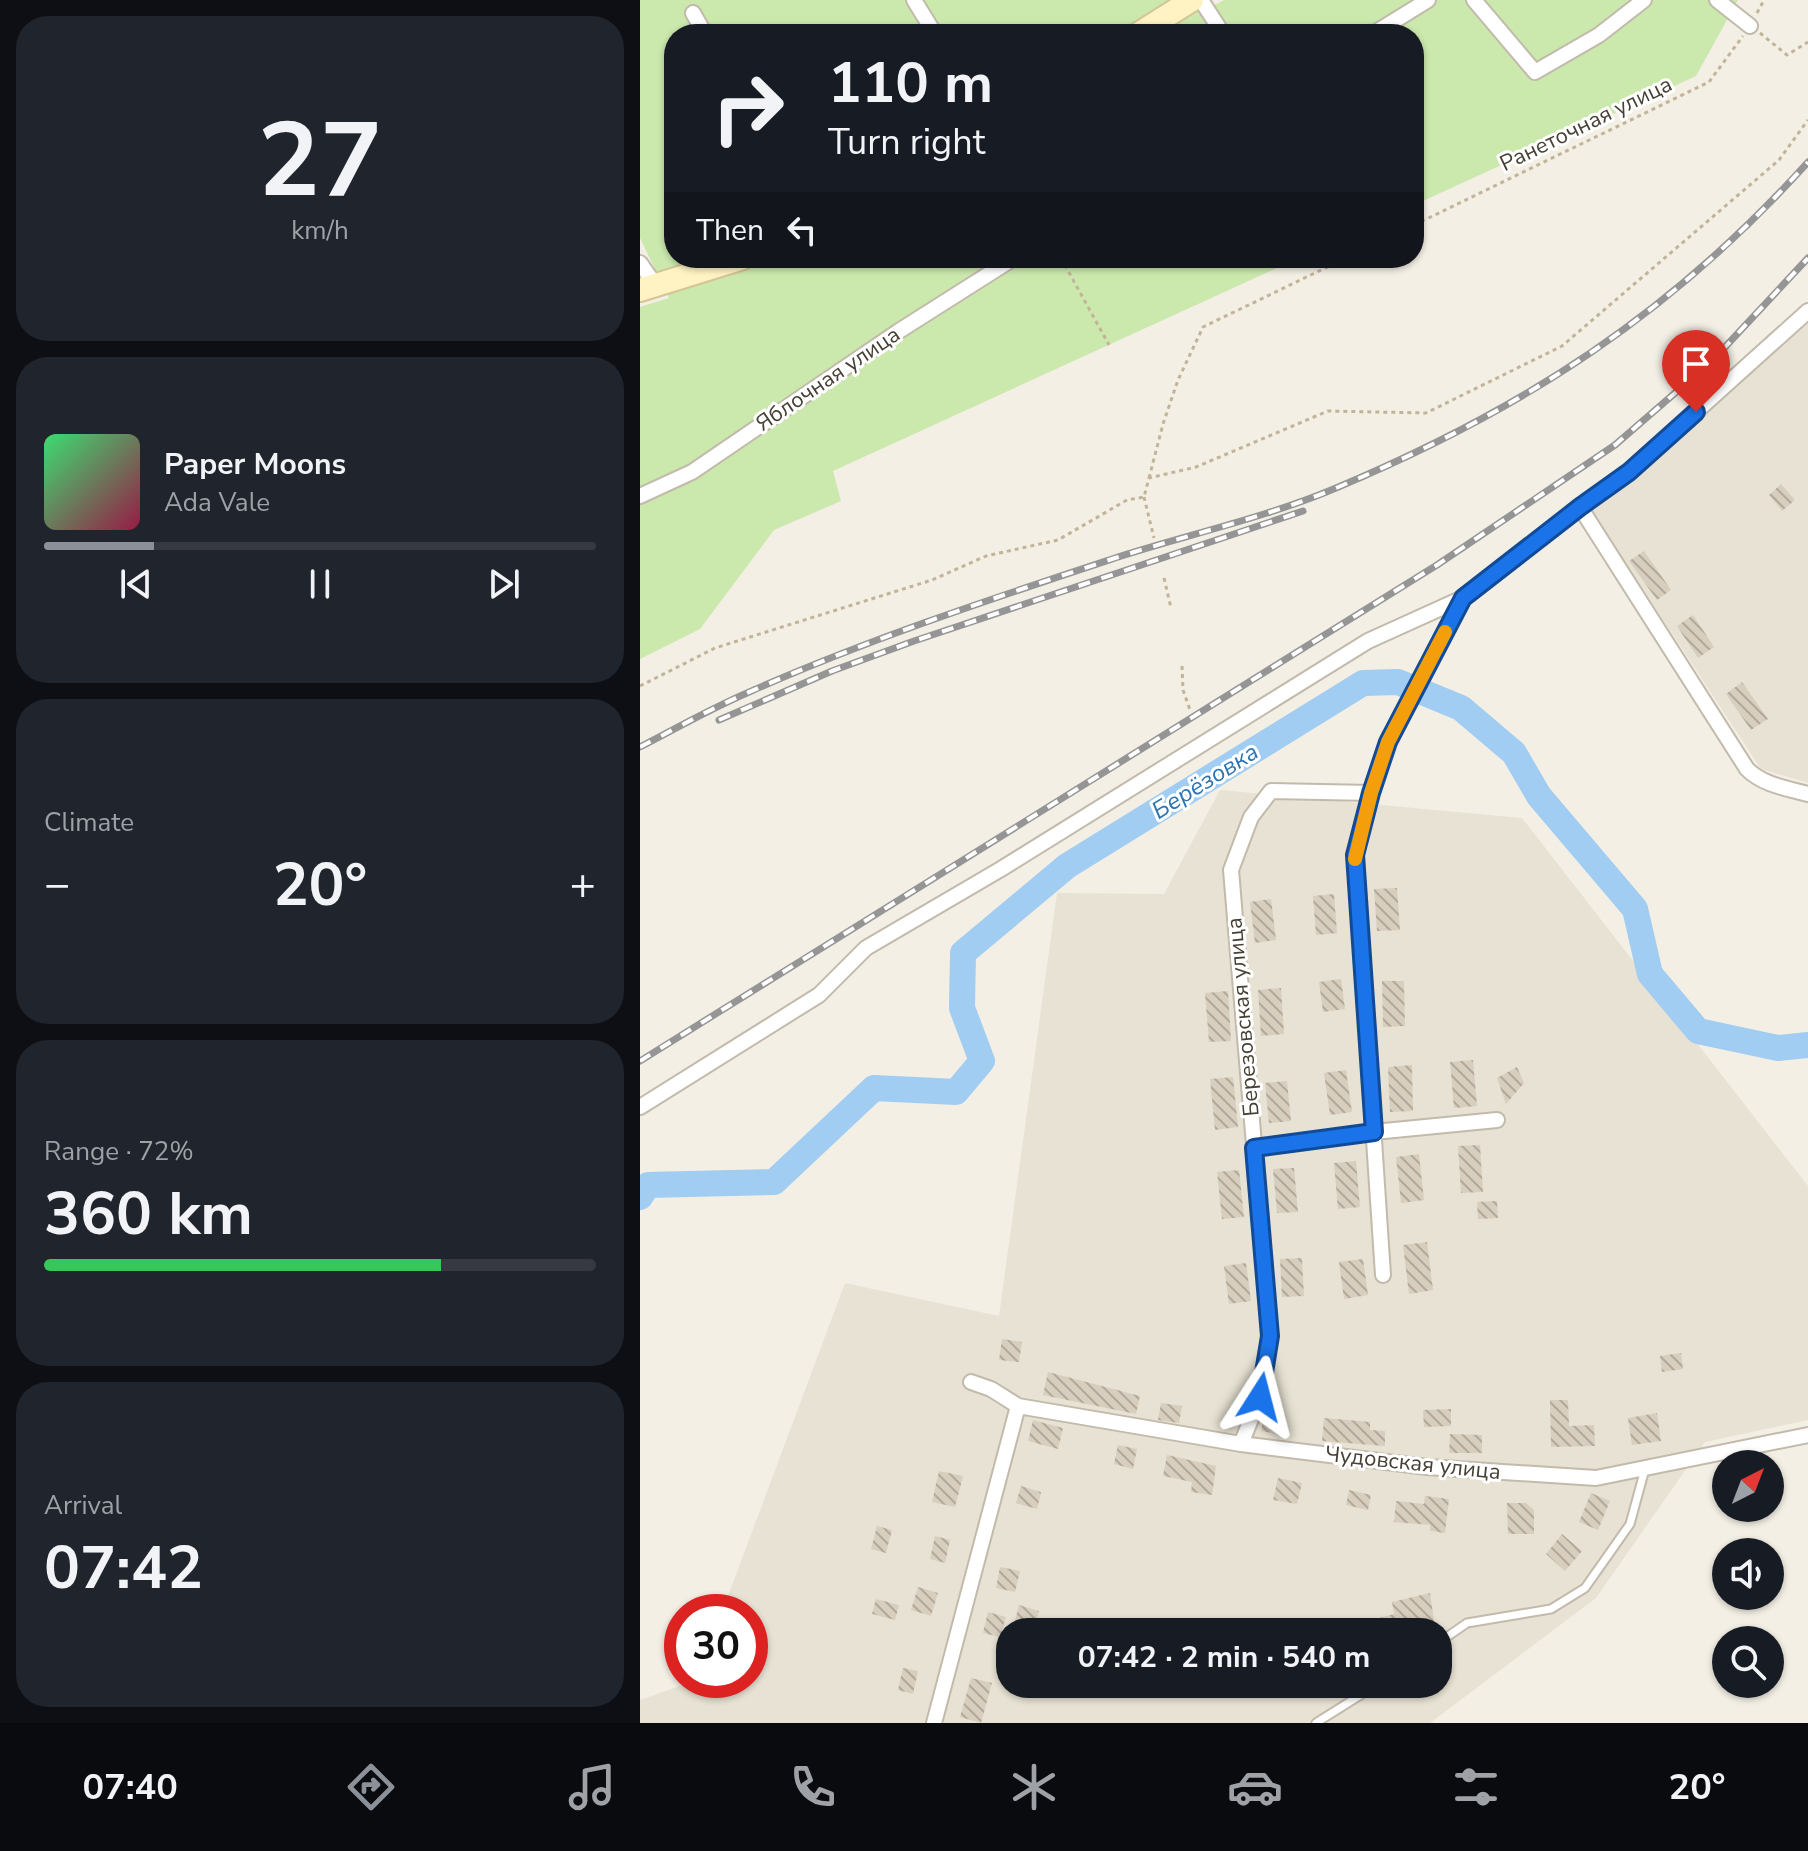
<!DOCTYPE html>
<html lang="en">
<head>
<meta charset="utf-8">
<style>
	:root { --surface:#171b24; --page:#20242c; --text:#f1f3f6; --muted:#9ea1a6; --line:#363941; --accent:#8c9099 }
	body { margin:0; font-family:"Nunito Sans",sans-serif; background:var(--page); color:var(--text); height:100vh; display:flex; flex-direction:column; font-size:30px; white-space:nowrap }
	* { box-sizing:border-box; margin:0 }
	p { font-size:26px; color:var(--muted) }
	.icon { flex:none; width:44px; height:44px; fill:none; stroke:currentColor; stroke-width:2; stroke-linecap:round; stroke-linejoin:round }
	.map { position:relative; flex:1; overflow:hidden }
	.side { display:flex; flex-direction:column; gap:16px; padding:16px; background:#0d0f14; width:640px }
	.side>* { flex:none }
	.banner { position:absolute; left:24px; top:24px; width:760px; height:244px; border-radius:32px; box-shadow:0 2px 6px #0004; background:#171b24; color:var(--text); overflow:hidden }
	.needle { width:52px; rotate:42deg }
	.fabs { position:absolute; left:1072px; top:1450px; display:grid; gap:16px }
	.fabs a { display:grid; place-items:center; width:72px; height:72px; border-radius:50%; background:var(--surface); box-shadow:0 2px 6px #0004; font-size:40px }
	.speed { position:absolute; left:24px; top:1594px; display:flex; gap:16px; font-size:40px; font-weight:700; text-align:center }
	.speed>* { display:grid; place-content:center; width:104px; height:104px; border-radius:50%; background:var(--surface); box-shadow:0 2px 6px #0004; line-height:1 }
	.speed .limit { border:12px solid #d22; background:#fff; color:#111 }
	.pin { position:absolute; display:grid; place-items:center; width:68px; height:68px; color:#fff; margin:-82px -34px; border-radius:50% 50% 50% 0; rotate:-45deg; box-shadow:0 0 8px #0007 }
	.pin .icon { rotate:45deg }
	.me { position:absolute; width:88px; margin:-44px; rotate:9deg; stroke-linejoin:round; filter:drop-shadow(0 0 6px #0008) }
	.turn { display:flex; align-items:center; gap:28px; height:168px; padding:0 32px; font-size:36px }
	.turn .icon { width:104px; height:104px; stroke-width:2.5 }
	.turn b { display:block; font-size:56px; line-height:68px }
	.then { display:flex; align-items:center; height:76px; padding:0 32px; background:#0003; gap:16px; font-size:30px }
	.big { font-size:60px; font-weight:700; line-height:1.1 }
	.side .card { flex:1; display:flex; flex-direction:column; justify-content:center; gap:12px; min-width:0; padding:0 28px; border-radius:32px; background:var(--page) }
	.side .dial { align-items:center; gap:0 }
	.dial b { font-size:104px; line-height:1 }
	.song { display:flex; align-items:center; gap:24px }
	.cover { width:96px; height:96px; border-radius:12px; background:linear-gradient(135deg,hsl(140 70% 55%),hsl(340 70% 35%)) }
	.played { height:8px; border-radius:4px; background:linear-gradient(90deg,var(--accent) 20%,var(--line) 20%) }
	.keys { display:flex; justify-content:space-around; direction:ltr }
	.heat { display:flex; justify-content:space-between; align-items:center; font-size:44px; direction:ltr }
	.charge { height:12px; border-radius:6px; background:linear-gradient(90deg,#34c759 72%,var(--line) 0) }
	.trip { position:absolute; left:356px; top:1618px; width:456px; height:80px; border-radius:32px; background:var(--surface); box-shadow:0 2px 6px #0004; font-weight:700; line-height:80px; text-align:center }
	.tab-bar { display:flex; height:128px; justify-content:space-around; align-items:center; background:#090b0e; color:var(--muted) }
	.tab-bar .icon { width:56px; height:56px }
	.tab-bar .current { color:var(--accent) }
	.tab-bar b { font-size:36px; color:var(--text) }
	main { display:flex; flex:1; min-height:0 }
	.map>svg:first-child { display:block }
	.residential { fill:#e7e2d3; fill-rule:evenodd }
	.green { fill:#cbe8ad }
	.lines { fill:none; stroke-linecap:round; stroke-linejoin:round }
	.river { stroke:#a0cdf1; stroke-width:26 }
	.building { fill:url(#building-back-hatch) }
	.lane-casing { stroke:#c2baab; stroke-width:11 }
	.street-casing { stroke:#c2baab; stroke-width:18 }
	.secondary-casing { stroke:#d4c594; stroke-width:26 }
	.path { stroke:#c1b499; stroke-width:3; stroke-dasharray:4 4; stroke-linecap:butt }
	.lane { stroke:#fff; stroke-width:7 }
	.street { stroke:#fff; stroke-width:14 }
	.secondary { stroke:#fff3c3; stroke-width:22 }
	.rail-casing { stroke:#959595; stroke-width:7 }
	.rail { stroke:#fff; stroke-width:4; stroke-dasharray:12; stroke-linecap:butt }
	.route-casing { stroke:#114b97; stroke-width:20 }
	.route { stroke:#1a73e8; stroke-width:14 }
	.slow { stroke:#f59e0b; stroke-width:14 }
	.labels { text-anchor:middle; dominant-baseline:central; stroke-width:6; stroke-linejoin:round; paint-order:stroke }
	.street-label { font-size:22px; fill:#464035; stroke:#fff }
	.water-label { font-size:24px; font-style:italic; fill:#2c75b3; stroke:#fff }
</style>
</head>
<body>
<main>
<section class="side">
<div class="card dial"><b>27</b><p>km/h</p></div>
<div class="card">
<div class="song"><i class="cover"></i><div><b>Paper Moons</b><p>Ada Vale</p></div></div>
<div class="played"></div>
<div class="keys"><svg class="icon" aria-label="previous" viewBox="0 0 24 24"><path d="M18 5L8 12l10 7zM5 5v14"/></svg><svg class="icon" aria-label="pause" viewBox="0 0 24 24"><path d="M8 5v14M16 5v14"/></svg><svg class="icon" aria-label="next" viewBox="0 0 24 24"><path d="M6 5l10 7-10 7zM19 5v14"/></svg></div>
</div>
<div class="card"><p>Climate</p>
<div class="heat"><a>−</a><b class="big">20°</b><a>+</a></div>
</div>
<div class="card"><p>Range · 72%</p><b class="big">360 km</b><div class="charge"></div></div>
<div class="card"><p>Arrival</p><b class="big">07:42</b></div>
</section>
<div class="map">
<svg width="1168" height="1723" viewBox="0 0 1168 1723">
	<defs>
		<pattern id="building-back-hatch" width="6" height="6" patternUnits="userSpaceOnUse" patternTransform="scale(2)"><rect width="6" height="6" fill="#d8cebe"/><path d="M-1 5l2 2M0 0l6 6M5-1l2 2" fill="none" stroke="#b1a99b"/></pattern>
	</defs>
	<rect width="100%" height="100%" fill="#f3efe5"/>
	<path class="residential" d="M 1168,306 L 1168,783 L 1121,769 L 951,510 Z
		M 580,790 L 882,818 L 1168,1186 L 1168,1420 L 1065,1442 L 956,1598 L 790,1723 L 0,1723 L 0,1700 L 57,1680 L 110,1680 L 110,1612 L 82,1612 L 205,1283 L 359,1316 L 417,893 L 524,894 ZM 370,1632 L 798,1632 L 798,1684 L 370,1684 Z"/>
	<path class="green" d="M 0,0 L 572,0 L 575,5 L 584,0 L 1098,0 L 1056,76 L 774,205 L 774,34 L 34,34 L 34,258 L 659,258 L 193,471 L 201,501 L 134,530 L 60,629 L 0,659 L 0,307 L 29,298 L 0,238 Z"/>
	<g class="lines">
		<path class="river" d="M 0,1197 L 8,1185 L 134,1182 L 234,1088 L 316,1092 L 342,1061 L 322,1008 L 323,953 L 427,866 L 723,683 L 758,682 L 821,708 L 874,753 L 899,796 L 995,909 L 1010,974 L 1058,1031 L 1138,1048 L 1168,1045"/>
	</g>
	<path class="building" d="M 1141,484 L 1155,500 L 1142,511 L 1129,495 Z
		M 1004,551 L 1031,590 L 1017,600 L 989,561 Z
		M 1053,615 L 1074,647 L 1058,658 L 1037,626 Z
		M 1102,682 L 1128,719 L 1111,730 L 1086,694 Z
		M 757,888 L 760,930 L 737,931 L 734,889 Z
		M 694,894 L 697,933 L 676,935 L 673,896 Z
		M 631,899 L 636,940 L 615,943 L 610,902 Z
		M 701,979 L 705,1009 L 683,1012 L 679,982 Z
		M 742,981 L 764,981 L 765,1026 L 743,1027 Z
		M 641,988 L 644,1034 L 621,1036 L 618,990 Z
		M 588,991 L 591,1041 L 569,1042 L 565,993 Z
		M 833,1060 L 837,1106 L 814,1108 L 810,1062 Z
		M 772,1065 L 773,1111 L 750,1112 L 748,1067 Z
		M 877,1067 L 884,1083 L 866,1104 L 857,1078 Z
		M 706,1070 L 712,1112 L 690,1115 L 684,1073 Z
		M 593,1077 L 598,1127 L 575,1130 L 570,1079 Z
		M 647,1081 L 651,1121 L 629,1123 L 625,1083 Z
		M 840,1145 L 843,1192 L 821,1193 L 818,1146 Z
		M 779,1154 L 784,1200 L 761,1203 L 756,1157 Z
		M 716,1161 L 720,1207 L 698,1209 L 694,1163 Z
		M 654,1168 L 658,1212 L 637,1213 L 633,1169 Z
		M 599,1170 L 604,1217 L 582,1219 L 577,1172 Z
		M 857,1201 L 858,1218 L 838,1219 L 837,1202 Z
		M 787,1242 L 793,1290 L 769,1294 L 763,1245 Z
		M 662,1258 L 664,1296 L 642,1297 L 640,1259 Z
		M 723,1259 L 728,1295 L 704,1299 L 699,1262 Z
		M 606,1263 L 611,1301 L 589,1304 L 584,1266 Z
		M 362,1339 L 382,1342 L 379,1362 L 359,1360 Z
		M 1041,1353 L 1043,1369 L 1022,1372 L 1020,1356 Z
		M 408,1372 L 500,1396 L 496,1414 L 403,1395 Z
		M 910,1400 L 928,1400 L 929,1426 L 954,1425 L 955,1446 L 911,1447 Z
		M 521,1403 L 542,1406 L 539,1423 L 518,1420 Z
		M 811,1409 L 811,1426 L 784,1427 L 783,1410 Z
		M 625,1411 L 646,1415 L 643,1435 L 621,1431 Z
		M 1017,1413 L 1021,1441 L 992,1445 L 988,1418 Z
		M 684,1418 L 730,1422 L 730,1430 L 745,1431 L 745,1446 L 682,1441 Z
		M 393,1420 L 423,1428 L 418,1449 L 388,1441 Z
		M 810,1434 L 842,1435 L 842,1453 L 809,1453 Z
		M 478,1445 L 497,1449 L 493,1469 L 474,1464 Z
		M 527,1455 L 576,1466 L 572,1495 L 551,1492 L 552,1482 L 523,1476 Z
		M 299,1471 L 323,1476 L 315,1507 L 292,1502 Z
		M 638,1478 L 662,1483 L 657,1504 L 633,1500 Z
		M 381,1486 L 401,1492 L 397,1509 L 376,1503 Z
		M 709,1490 L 731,1495 L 728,1510 L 706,1505 Z
		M 951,1493 L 970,1501 L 958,1530 L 939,1522 Z
		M 785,1496 L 809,1499 L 805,1533 L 790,1531 L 790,1525 L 754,1522 L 756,1501 L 784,1504 Z
		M 867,1503 L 886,1503 L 894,1510 L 894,1534 L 868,1534 Z
		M 237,1526 L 252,1530 L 246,1553 L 231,1549 Z
		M 922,1534 L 942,1551 L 925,1571 L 906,1554 Z
		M 295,1536 L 310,1540 L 305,1563 L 290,1559 Z
		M 360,1567 L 380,1571 L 375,1592 L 356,1588 Z
		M 278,1587 L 298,1593 L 291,1616 L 271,1610 Z
		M 790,1593 L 795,1628 L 789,1632 L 726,1632 L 724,1622 L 754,1614 L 752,1602 Z
		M 236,1599 L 259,1605 L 255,1620 L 232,1614 Z
		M 379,1605 L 399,1611 L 397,1619 L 408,1622 L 405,1632 L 386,1632 L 373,1628 Z
		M 348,1612 L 366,1617 L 360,1637 L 343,1633 Z
		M 263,1668 L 278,1671 L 273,1694 L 258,1690 Z
		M 331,1678 L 352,1683 L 341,1723 L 320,1717 Z"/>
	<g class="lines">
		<defs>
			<path id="lane" d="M 798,1643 L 827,1623 L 911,1609 L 945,1588 L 990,1524 L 1005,1469
				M 676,1723 L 738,1684"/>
			<path id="street" d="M 274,0 L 295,34
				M 561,0 L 583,34
				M 834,0 L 895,72 L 959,35 L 1004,0
				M 1077,0 L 1110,26
				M 53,13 L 65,34
				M 733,34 L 788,0
				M 0,263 L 16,286
				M 0,496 L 52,472 L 259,331 L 374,258
				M 940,507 L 1107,769 C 1123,785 1146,788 1168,794
				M 0,1107 L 179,995 L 226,948 L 361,869 L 728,641 L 823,598 L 940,507 L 989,472 L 1168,311
				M 614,1148 L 734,1132 L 857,1120
				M 743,1275 L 715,855 L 731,793 L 748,742 L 823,599
				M 331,1382 L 351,1389 L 378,1406 L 601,1444 L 787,1467 L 956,1478 L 1168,1435
				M 601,1444 L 620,1397 L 630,1336 L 591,870 L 611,817 L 631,791 L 731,793
				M 294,1723 L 378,1406"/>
			<path id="secondary" d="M 498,34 L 552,0
				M 0,290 L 103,258"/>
		</defs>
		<use href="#lane" class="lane-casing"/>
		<use href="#street" class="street-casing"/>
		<use href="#secondary" class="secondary-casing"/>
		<path class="path" d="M 1117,13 L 1124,0
			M 1120,33 L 1147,55 L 1168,42
			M 774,225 L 1069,82 L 1103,36
			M 421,258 L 469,345
			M 509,478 L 523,424 L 538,380 L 563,327 L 706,258
			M 504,497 L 514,538
			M 524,578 L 531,608
			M 542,666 L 543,690 L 550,710
			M 0,686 L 75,648 L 292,580 L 346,556 L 418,540 L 487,500 L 504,497 L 509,478 L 556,467 L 688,411 L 786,413 L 922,346 L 1139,160 L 1168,120"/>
		<use href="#lane" class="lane"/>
		<use href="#street" class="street"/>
		<use href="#secondary" class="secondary"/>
		<defs>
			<path id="rail" d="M 79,720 L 192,671 L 274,641 L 663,511
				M 0,747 C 35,729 70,709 107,693 C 226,640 351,599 475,558 C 546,535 628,517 696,488 C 884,409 1031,314 1168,162
				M 0,1061 L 797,565 L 975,445 L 1072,361 L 1168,258"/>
		</defs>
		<use href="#rail" class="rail-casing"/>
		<use href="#rail" class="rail"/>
	</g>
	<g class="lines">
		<defs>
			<path id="route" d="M 620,1397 L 630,1336 L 614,1148 L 734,1132 L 715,855 L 731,793 L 748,742 L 823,598 L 940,507 L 989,472 L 1056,412"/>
		</defs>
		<use href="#route" class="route-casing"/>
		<use href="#route" class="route"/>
		<path class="slow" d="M 715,859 L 731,793 L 748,742 L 805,632"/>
	</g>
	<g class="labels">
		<g class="street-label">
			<text transform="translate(946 124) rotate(-26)">Ранеточная улица</text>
			<text transform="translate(188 379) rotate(-34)">Яблочная улица</text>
			<text transform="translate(603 1017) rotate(-95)">Березовская улица</text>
			<text transform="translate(773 1463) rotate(6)">Чудовская улица</text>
		</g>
		<g class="water-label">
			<text transform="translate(565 781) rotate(-32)">Берёзовка</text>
		</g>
	</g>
</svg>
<div class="fabs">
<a><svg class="needle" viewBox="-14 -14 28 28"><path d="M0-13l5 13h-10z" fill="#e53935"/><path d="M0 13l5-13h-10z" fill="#9ea1a6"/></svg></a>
<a><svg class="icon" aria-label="sound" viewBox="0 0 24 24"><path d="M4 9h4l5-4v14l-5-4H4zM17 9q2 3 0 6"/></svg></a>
<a><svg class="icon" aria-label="search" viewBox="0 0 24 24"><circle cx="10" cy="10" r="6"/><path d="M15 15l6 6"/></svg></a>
</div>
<div class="speed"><div class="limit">30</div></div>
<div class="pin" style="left:1056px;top:412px;background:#d93025"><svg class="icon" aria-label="arrive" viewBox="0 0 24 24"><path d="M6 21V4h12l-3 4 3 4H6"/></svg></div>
<svg class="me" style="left:620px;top:1397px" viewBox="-20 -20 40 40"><path d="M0-17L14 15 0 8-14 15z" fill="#1a73e8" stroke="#fff" stroke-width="4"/></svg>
<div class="trip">07:42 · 2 min · 540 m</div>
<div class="banner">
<div class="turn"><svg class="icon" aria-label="right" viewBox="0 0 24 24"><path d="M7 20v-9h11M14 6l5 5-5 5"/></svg><div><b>110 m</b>Turn right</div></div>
<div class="then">Then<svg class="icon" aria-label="left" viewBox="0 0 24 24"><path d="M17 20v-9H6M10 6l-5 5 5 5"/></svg></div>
</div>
</div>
</main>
<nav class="tab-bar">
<b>07:40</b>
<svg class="icon current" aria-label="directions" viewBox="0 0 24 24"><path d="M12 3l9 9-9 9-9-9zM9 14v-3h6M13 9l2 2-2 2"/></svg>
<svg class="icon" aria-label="music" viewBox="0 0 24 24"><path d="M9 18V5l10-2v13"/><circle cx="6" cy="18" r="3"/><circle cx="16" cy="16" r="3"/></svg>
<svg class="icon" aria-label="phone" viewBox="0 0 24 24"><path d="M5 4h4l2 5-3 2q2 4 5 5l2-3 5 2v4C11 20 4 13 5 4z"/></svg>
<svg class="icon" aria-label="climate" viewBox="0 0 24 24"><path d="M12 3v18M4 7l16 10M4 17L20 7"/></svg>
<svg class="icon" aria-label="car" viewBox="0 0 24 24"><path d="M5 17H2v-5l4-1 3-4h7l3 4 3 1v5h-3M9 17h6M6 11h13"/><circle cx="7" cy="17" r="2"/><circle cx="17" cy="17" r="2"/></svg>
<svg class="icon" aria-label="filters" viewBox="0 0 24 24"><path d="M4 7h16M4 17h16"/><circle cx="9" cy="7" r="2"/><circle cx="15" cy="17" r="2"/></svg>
<b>20°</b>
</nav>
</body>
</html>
